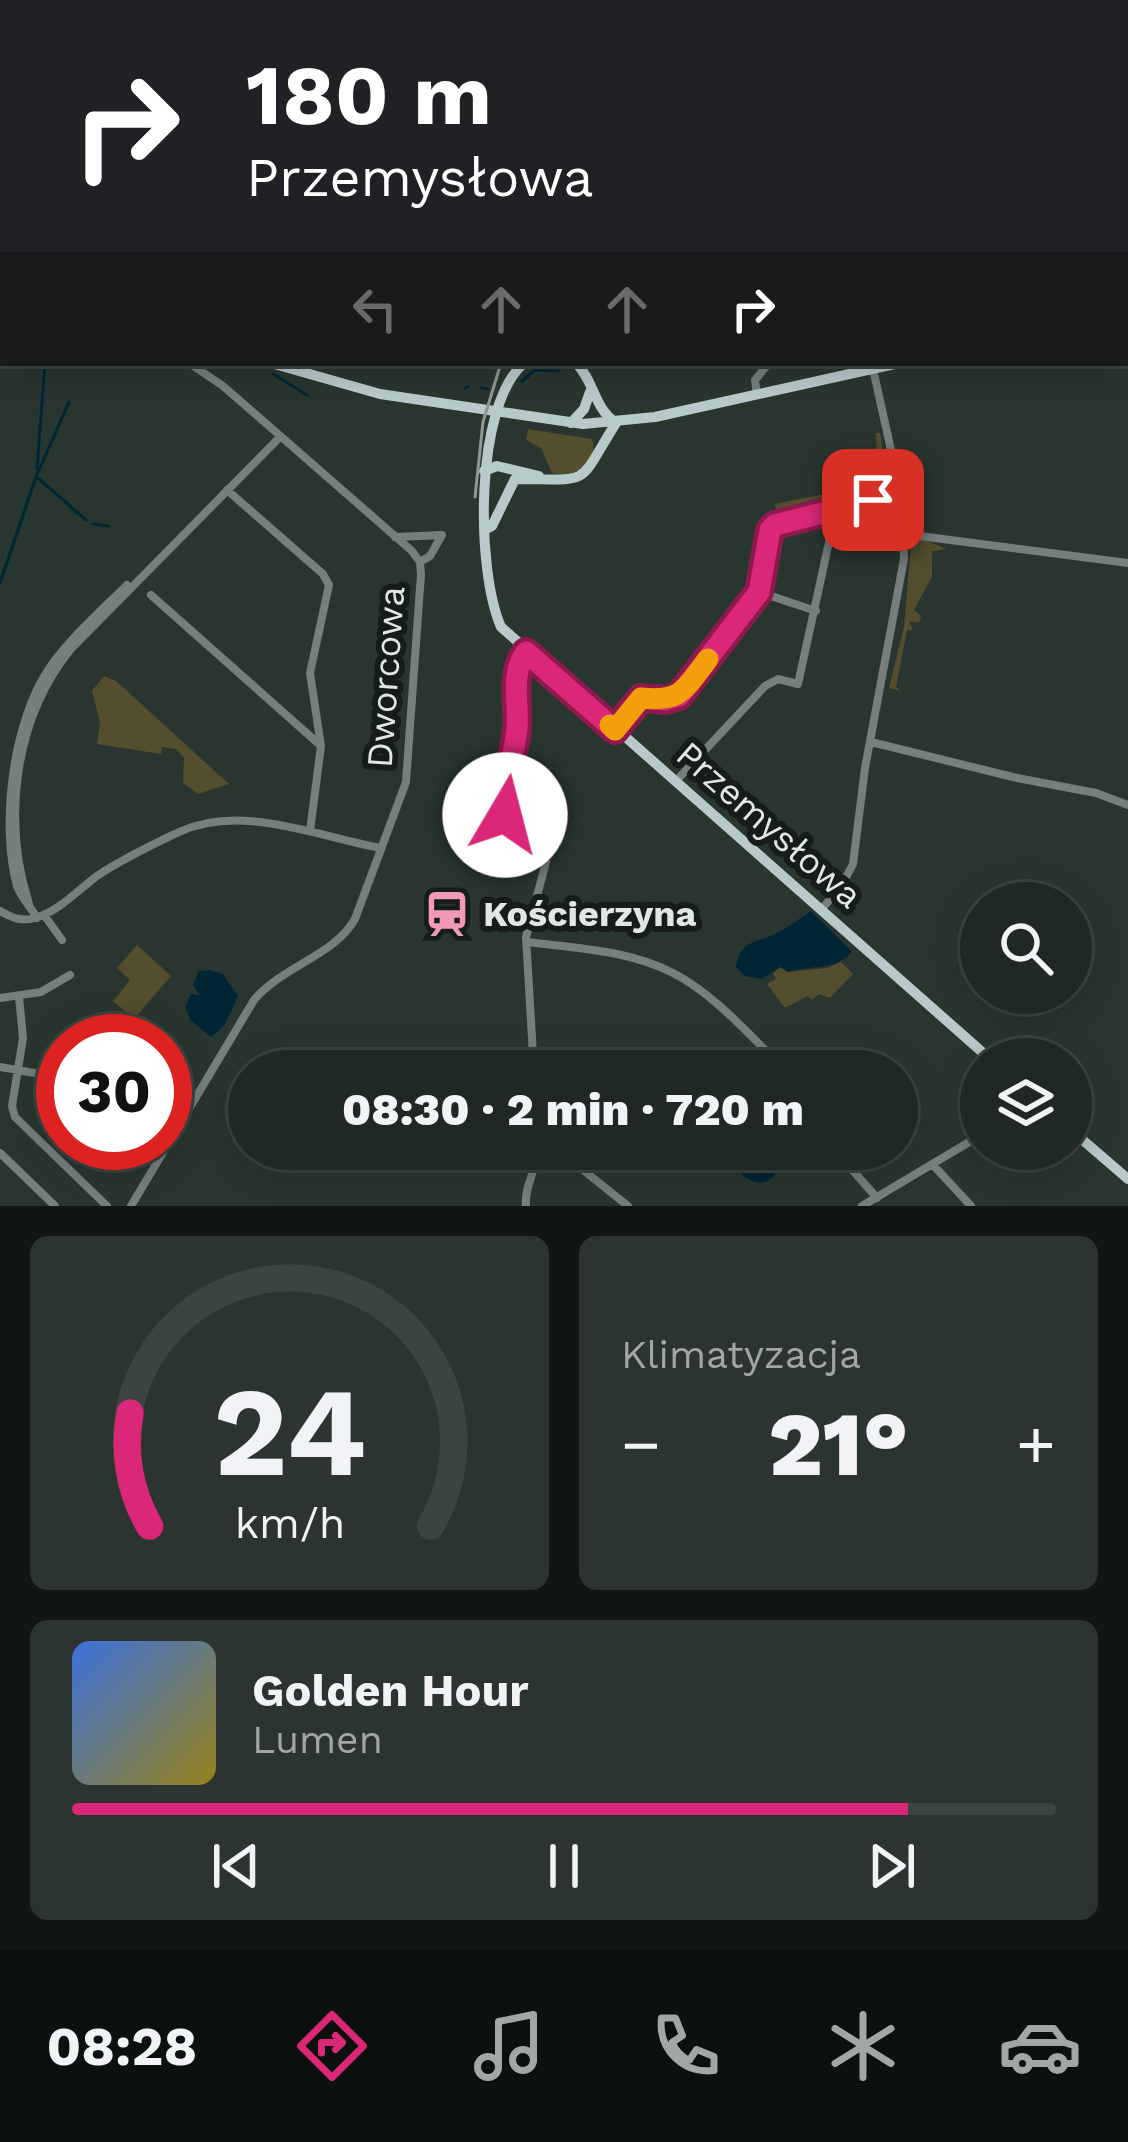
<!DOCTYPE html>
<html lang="pl">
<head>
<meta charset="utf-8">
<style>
	:root { --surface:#1f2824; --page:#2c3431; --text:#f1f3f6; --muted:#a1a6a6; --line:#3c4441; --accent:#db2777 }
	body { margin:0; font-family:"Work Sans",sans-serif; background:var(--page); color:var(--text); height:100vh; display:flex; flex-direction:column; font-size:45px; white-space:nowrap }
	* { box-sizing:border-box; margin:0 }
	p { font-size:39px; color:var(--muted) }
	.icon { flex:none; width:66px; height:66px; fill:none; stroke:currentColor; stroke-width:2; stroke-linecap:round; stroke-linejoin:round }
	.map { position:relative; height:1206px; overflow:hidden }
	.panel { display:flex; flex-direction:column; gap:30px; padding:30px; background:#111614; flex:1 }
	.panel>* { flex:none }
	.guide { position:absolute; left:0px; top:0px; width:1128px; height:366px; box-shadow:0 6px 30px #0003,0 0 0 3px var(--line); background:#202124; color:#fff; overflow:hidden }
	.buttons { position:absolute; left:960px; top:882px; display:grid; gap:24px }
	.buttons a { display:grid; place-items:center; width:132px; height:132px; border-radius:50%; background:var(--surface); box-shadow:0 6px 30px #0003,0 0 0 3px var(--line); font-size:60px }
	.speed { position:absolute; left:36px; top:1014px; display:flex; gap:24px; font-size:60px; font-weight:700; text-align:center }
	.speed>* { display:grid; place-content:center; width:156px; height:156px; border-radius:50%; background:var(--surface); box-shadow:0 6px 30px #0003,0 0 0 3px var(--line); line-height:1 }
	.speed .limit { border:18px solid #d22; background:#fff; color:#111 }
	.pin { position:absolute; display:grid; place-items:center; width:102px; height:102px; color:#fff; margin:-51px; border-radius:24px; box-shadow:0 6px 18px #0006 }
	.me { position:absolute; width:132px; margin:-66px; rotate:8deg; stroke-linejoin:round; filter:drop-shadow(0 0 9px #0008) }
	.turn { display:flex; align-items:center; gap:42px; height:252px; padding:0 48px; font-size:54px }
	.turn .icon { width:156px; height:156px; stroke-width:2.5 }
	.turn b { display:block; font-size:84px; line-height:102px }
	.lanes { display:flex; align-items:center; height:114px; padding:0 48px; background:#0003; justify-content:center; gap:60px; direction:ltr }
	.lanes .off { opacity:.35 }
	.big { font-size:90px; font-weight:800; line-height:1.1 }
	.panel .tile { flex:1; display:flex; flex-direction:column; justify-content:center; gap:18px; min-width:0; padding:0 42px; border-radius:18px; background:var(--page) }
	.panel .dial { align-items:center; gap:0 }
	.dial svg { height:312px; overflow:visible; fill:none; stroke:var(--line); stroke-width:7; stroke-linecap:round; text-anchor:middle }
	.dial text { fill:var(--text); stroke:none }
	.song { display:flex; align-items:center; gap:36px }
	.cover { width:144px; height:144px; border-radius:18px; background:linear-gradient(135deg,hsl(220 70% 55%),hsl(50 70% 35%)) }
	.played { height:12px; border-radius:6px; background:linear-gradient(90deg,var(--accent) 85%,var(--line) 85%) }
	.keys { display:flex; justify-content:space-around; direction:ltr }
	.heat { display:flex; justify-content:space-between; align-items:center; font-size:66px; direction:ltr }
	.panel .tiles { flex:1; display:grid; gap:30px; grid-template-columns:1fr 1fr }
	.tile:last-child { grid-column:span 2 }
	.trip { position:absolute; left:228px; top:1050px; width:690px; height:120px; border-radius:60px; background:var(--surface); box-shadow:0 6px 30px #0003,0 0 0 3px var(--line); font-weight:800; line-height:120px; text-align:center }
	.menu { display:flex; height:192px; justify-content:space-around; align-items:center; background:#0c100e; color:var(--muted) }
	.menu .icon { width:84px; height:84px }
	.menu .current { color:var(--accent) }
	.menu b { font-size:54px; color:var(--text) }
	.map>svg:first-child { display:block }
	.green { fill:#544e2e }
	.water { fill:#002636 }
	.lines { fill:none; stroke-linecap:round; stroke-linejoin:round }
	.stream { stroke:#002636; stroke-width:3 }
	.minor { stroke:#767e7e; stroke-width:8 }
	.major { stroke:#b8c9ca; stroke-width:10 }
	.rail { stroke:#8e9994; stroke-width:3 }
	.route-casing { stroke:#8e194d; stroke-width:30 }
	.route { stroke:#db2777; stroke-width:21 }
	.slow { stroke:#f59e0b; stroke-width:21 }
	.labels { text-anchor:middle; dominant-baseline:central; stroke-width:12; stroke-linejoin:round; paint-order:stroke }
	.street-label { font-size:36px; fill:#e0e8e4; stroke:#161c19 }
	.poi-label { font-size:36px; font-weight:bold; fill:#e0e8e4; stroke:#161c19; text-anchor:start }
</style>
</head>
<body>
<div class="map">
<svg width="1128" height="1206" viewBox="0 0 1128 1206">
	<rect width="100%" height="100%" fill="#293630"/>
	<path class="green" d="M 528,429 L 592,439 C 599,465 576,478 552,473 L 541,448 L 526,440 Z
		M 876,433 L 880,433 L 888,488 L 879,495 L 778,520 L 775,504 L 854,488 L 852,475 L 872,471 L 870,461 L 877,457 Z
		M 919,537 L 946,549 L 932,551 L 932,577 L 914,610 L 921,616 L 919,623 L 909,621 L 913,630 L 907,630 L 896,687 L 901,691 L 889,688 L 904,627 L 911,543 Z
		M 104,676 L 116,681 L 229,784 L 198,794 L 183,783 L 184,758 L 176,749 L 162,747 L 161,754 L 97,744 L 100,722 L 92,691 Z
		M 137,945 L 171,976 L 134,1019 L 113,1001 L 130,980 L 117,968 Z
		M 841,962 L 853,974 L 830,998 L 819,994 L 812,1000 L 808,996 L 785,1008 L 767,984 L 776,979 L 773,973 L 781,967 L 788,972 L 827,968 Z"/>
	<path class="water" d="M 811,911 L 852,952 C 835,971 811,965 788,972 L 780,967 L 762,979 L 745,976 L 736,967 C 740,940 757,943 777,933 C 789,927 800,918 811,911 Z
		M 210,970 L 223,974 L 238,996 L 224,1026 L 211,1037 L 191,1021 L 185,1007 L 191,994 L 200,995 L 193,985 L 199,971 Z
		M 726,1149 L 782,1149 C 780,1200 738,1187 726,1149 Z"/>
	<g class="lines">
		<path class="stream" d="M 1033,0 L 1034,3
			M 152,3 L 157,0
			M 309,3 L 313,0
			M 481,3 L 491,3
			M 0,60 L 3,60
			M 601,364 L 606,363
			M 273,374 L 307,395
			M 522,381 L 535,370 L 559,371
			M 465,388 L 468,387
			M 481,388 L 488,389
			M 37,469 L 45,363
			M 38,478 L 86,520
			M 93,524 L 108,526
			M 0,583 L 36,477 L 69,402"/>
		<path class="minor" d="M 44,0 L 48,0
			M 798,0 L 802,3
			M 1090,0 L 1090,3
			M 618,3 L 621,0
			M 766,3 L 768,0
			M 952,3 L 958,0
			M 1125,65 L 1128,60
			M 0,87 L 3,90
			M 1125,98 L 1128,96
			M 1125,159 L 1128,163
			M 0,194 L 3,190
			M 0,337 L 3,338
			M 757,395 L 755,380 L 769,363
			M 227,490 L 323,574 L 329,585 L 310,673 L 321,746 L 310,831
			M 904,534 L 1128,563
			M 395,537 L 442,535 L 430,556 L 420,562
			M 759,592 L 816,611
			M 151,595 L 320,745
			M 526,652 L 516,666 L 517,726 L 503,806 L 509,823 L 546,862 L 526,937 L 534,1071
			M 615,729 L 641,698 L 665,700 L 679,696 L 759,592 L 770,530 L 775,525 L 901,495
			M 871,742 L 1017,778 L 1096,793 L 1128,805
			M 675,782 L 765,686 L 778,679 L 798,684 L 836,510
			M 29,904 C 2,820 14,720 70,650 L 280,437
			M 821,910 L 842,885 L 853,864 L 865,768 L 904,559 L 901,495 L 873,369
			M 0,911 C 12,918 22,922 35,918 C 58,912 78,890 97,876 C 122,859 152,845 179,832 C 242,803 319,837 381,848
			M 44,915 L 62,940
			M 37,918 C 31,907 21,898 17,886 C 0,825 13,720 50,667 C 71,637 101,611 127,585
			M 527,942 C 575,948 629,950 673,973 C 716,995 752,1038 786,1071
			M 19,997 L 23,1038 L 12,1106 L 15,1117 L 107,1206
			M 0,998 L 41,992 L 70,975
			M 0,1067 L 63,1078
			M 165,1108 L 181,1123
			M 557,1149 L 628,1206
			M 834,1149 L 877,1198
			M 0,1153 L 55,1206
			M 934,1166 L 971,1206
			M 131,1206 L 254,1000 C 283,966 335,955 355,919 L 406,782 L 421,574 L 420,562 L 412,551 L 223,386 L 189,363
			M 526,1206 C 524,1185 537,1173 536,1149
			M 862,1206 L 981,1135"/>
		<path class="major" d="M 0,257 L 3,257
			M 1125,317 L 1128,317
			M 271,363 L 380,394 L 583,424 L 655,417 L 899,363
			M 524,363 C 474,406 476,570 501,627 L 990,1059
			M 576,363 C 595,382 593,407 616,423
			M 571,423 L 584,409 L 590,392
			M 484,471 L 497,466 L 539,476
			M 486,529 L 492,526 L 515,479 C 595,479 575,488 616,423
			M 1071,1130 L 1128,1179"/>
		<path class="rail" d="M 737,3 L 739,0
			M 475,497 L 483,422 L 501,363"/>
	</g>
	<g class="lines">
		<defs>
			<path id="route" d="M 505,815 C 500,787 515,756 517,728 C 519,702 510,674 526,652 L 615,730 L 641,698 L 665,700 L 679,696 L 759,592 L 770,530 L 775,525 L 873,500"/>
		</defs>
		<use href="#route" class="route-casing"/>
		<use href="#route" class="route"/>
		<path class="slow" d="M 610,725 L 615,730 L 641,698 C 682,702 684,690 708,659"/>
	</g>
	<defs>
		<symbol id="station-bare" viewBox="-9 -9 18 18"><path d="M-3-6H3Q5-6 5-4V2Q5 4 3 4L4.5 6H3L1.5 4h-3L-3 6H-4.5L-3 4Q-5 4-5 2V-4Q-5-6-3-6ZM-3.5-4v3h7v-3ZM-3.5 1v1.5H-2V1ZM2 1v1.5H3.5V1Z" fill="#f09ab5" stroke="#161c19" stroke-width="2.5" paint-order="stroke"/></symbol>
	</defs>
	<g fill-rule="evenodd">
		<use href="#station-bare" x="414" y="881" width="66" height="66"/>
	</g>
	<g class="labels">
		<g class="street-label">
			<text transform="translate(386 677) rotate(-86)">Dworcowa</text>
			<text transform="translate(769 825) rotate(41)">Przemysłowa</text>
		</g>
		<g class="poi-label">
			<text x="483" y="914">Kościerzyna</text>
		</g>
	</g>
</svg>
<div class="buttons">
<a><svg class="icon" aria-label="search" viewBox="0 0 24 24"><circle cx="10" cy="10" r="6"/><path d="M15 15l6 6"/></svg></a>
<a><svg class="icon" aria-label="layers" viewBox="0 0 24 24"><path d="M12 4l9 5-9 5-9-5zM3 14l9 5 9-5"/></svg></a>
</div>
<div class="speed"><div class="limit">30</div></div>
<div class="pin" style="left:873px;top:500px;background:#d93025"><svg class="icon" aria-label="arrive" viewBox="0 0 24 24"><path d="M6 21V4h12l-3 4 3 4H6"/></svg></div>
<svg class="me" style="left:505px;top:815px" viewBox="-20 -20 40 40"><circle r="19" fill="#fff"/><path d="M0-13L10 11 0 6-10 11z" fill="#db2777"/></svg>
<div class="trip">08:30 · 2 min · 720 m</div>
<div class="guide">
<div class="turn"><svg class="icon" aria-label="right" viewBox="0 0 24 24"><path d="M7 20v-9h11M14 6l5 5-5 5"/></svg><div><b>180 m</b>Przemysłowa</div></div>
<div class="lanes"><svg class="icon off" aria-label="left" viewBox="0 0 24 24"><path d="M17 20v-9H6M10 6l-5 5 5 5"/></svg><svg class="icon off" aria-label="ahead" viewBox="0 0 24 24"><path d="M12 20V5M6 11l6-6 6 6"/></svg><svg class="icon off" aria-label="ahead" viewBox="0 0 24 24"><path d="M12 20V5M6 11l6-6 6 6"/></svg><svg class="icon" aria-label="right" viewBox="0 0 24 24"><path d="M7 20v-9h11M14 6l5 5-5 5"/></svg></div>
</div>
</div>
<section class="panel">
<div class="tiles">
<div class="tile dial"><svg viewBox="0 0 100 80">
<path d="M14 69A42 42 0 1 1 86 69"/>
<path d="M14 69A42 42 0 0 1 9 40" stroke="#db2777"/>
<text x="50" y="56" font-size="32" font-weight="700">24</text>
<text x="50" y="72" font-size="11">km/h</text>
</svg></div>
<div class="tile"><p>Klimatyzacja</p>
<div class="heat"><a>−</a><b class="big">21°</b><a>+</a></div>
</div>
<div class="tile">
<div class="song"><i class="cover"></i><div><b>Golden Hour</b><p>Lumen</p></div></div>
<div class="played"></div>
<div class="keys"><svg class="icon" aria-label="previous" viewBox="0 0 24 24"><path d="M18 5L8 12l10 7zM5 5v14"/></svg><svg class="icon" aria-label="pause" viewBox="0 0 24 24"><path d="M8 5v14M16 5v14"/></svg><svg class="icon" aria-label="next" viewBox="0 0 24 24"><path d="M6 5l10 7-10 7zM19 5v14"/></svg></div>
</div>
</div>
</section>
<nav class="menu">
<b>08:28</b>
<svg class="icon current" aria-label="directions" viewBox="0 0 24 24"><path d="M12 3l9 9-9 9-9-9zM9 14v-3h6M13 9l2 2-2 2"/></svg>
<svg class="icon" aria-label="music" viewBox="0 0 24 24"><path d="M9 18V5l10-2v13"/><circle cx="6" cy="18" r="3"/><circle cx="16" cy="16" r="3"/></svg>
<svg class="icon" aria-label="phone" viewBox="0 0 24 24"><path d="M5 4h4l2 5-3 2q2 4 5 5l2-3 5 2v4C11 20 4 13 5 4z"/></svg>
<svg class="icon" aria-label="climate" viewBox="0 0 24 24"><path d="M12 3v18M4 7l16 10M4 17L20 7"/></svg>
<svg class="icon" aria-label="car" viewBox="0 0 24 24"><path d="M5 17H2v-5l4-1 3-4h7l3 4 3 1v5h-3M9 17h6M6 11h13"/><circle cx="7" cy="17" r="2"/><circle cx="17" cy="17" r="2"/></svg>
</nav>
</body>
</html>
